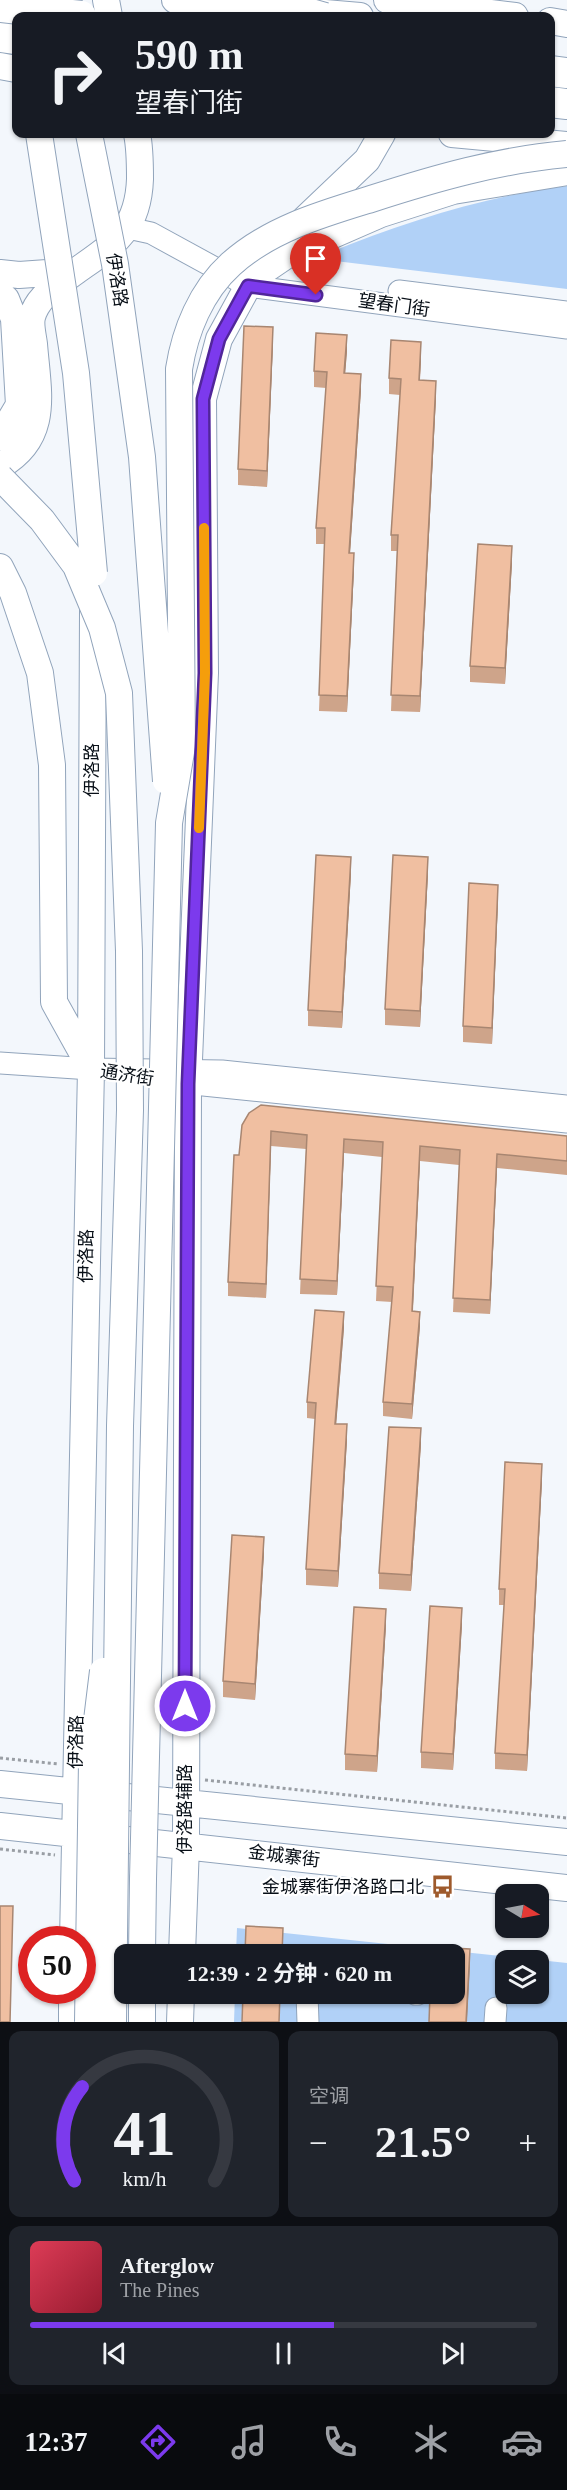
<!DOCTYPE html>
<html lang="zh">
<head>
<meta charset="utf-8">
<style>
	:root { --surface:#171b24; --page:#20242c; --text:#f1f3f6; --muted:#9ea1a6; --line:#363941; --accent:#7c3aed }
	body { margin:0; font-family:"Times New Roman","Noto Sans SC",serif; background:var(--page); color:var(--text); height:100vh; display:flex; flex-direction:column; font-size:22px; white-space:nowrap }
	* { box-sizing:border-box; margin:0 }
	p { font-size:20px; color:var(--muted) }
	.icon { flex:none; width:33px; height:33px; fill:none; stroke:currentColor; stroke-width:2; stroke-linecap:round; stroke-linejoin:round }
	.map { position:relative; height:2022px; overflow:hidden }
	.side { display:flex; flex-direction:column; gap:9px; padding:9px; background:#0d0f14; flex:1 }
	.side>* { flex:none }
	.hud { position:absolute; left:12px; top:12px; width:543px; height:126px; border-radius:12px; box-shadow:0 2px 4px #0004; background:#171b24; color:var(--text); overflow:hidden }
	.needle { width:39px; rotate:100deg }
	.fabs { position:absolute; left:495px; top:1884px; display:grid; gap:12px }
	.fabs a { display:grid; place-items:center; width:54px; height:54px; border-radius:12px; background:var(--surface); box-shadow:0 2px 4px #0004; font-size:30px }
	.speed { position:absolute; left:18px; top:1926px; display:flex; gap:12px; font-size:30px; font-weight:700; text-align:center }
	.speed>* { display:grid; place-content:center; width:78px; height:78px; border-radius:50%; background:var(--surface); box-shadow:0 2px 4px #0004; line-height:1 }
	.speed .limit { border:9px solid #d22; background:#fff; color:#111 }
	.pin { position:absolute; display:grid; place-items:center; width:51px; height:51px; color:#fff; margin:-62px -26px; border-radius:50% 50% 50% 0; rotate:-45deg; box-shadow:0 0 6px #0007 }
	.pin .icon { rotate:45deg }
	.me { position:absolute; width:66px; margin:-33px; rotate:0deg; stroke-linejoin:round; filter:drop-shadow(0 0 4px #0008) }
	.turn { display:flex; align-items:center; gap:21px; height:126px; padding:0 24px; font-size:27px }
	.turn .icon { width:78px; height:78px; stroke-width:2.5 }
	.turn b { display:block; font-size:42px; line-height:51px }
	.big { font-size:45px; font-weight:700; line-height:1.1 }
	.side .tile { flex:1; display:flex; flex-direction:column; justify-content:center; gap:9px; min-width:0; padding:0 21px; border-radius:12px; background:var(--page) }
	.side .dial { align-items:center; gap:0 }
	.dial svg { height:156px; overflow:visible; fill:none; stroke:var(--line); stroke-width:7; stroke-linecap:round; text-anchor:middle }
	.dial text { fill:var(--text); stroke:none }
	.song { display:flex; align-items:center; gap:18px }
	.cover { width:72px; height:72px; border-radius:9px; background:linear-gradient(135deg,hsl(350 70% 55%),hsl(350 70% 35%)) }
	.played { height:6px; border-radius:3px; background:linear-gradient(90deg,var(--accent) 60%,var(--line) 60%) }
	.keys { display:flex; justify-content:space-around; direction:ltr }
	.heat { display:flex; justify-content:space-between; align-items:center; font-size:33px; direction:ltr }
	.side .tiles { flex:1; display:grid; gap:9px; grid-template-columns:1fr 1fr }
	.tile:last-child { grid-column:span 2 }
	.trip { position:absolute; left:114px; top:1944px; width:351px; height:60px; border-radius:12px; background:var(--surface); box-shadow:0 2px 4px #0004; font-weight:700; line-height:60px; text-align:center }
	.menu { display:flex; height:96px; justify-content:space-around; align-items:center; background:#090b0e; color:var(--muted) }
	.menu .icon { width:42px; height:42px }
	.menu .current { color:var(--accent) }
	.menu b { font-size:27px; color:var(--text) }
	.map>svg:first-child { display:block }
	.green { fill:#b1d1f7; fill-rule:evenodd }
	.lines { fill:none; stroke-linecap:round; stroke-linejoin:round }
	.minor-casing { stroke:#91a4bb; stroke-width:23 }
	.major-casing { stroke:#91a4bb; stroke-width:28 }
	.highway-casing { stroke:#91a4bb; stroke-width:32 }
	.path { stroke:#999ea4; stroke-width:3; stroke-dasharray:3 3; stroke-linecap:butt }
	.minor { stroke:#fff; stroke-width:21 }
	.major { stroke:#fff; stroke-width:26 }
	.highway { stroke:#fff; stroke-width:30 }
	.major-bridge-casing { stroke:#91a4bb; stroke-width:28; stroke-linecap:butt }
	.highway-bridge-casing { stroke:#91a4bb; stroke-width:32; stroke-linecap:butt }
	.major-bridge { stroke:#fff; stroke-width:26 }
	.highway-bridge { stroke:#fff; stroke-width:30 }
	.wall { fill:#cea48a }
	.shaded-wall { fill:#a88671 }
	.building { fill:#f0bfa1; stroke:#a88671; stroke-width:1.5 }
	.route-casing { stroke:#51269a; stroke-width:15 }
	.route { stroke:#7c3aed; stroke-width:10 }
	.slow { stroke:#f59e0b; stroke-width:10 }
	.labels { text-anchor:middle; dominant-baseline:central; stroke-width:4.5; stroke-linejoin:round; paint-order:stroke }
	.street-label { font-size:18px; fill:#080f17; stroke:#fff }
	.poi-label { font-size:18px; fill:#080f17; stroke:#fff; text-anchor:end }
</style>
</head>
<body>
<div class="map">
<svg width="567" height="2022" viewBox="0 0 567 2022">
	<rect width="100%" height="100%" fill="#f3f7fc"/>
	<path class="green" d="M 567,186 L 567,289 L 327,260 L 328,253 C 405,222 485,196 567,186 Z
		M 237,1928 L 567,1963 L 567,2022 L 234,2022 L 235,1994 L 454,1994 L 454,1954 L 236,1954 ZM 506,1960 L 538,1960 L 538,1994 L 506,1994 Z"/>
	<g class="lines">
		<defs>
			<path id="minor" d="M 128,228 L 151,233 L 248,286 L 567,328
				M 399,291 L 567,312
				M 0,1063 L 91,1069 L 222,1071 L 567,1106
				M 174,1082 L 567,1122
				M 307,1994 L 308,2022
				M 415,1994 L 418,1994
				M 495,2022 L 496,2008"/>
			<path id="major" d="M 106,0 L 109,16
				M 175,0 L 360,16
				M 387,0 L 515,16
				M 550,21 L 567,24
				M 0,66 L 16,69
				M 452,134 L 567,145
				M 305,219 L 367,160 L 382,134
				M 0,273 L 19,275 L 76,271
				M 0,294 L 6,299 L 14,319 L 19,405 L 0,437
				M 0,466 C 50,437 38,394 34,344 C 33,336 30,325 32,317 C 37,299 51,290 64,280 C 106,248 138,237 140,179 C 140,164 140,148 137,134
				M 0,567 L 13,593 L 40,673 L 52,765 L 54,1002 L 89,1065
				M 0,1784 L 567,1842
				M 0,1826 L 567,1888
				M 73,1940 L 91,1069 L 93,611
				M 142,1954 L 143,1879
				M 182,1954 L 186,1845 L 188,1084 L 205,673 L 203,399 L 219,339 L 248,286 L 259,274 L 287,255 L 381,214 L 453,191 L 567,172
				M 72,2022 L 72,1990
				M 142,2022 L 142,1994
				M 180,2022 L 181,1994"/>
			<path id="highway" d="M 0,37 L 16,39
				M 550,71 L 567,73
				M 550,102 L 567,104"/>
		</defs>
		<use href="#minor" class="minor-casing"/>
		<use href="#major" class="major-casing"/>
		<use href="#highway" class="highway-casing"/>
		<path class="path" d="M 0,1758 L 58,1764
			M 205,1780 L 567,1818
			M 0,1849 L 55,1855"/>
		<use href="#minor" class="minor"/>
		<use href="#major" class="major"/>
		<use href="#highway" class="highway"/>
		<defs>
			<path id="major-bridge" d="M 269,0 L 325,16
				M 39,134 L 76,373 L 94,573
				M 89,134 L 115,264 L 142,457 L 166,781
				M 0,477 L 42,520 L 76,566 L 102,628 L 119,693 L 129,951 L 130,1110 L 120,1426 L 113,2022
				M 143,1879 L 169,823 L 182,746 L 179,369 C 185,331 201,291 231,264 C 270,229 322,214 371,199 C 436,178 499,160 567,154
				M 88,2022 L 92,1761 L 103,1671"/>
			<path id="highway-bridge" d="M 0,7 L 81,16"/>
		</defs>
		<use href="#major-bridge" class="major-bridge-casing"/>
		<use href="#highway-bridge" class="highway-bridge-casing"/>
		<use href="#major-bridge" class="major-bridge"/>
		<use href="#highway-bridge" class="highway-bridge"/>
	</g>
	<path class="wall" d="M 273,343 L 267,487 L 238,485 L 238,469 Z
		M 347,351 L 345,373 L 361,390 L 350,553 L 354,569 L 347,712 L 319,711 L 325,544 L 316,544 L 316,528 L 326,388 L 314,387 L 314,371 Z
		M 421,358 L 420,380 L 436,397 L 420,712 L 391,711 L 397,551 L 391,551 L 391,535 L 400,395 L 389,394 L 389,378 Z
		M 512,562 L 505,684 L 470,682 L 470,666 Z
		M 351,873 L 342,1028 L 308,1026 L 308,1010 Z
		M 428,873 L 420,1027 L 385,1025 L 385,1009 Z
		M 498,901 L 492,1044 L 463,1042 L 463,1026 Z
		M 242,1125 L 567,1136 L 567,1175 L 497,1168 L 490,1314 L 453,1312 L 459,1165 L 420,1161 L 413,1311 L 420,1326 L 412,1419 L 383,1416 L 383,1402 L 392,1302 L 376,1301 L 382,1157 L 344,1153 L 337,1295 L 300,1294 L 306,1149 L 271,1146 L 266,1298 L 228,1296 L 228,1282 Z
		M 344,1328 L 336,1424 L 347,1440 L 338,1587 L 306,1585 L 306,1569 L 315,1419 L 307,1418 L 307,1402 Z
		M 421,1444 L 411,1591 L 379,1589 L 379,1573 Z
		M 542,1480 L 527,1771 L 495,1769 L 495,1753 L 504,1605 L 499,1605 L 499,1589 Z
		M 264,1553 L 255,1700 L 223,1697 L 223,1681 Z
		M 462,1624 L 453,1770 L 421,1768 L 421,1752 Z
		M 386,1625 L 377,1772 L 345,1770 L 345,1754 Z"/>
	<path class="shaded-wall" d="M 273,327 L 273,343 L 267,487 L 267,471 Z
		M 347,335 L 347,351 L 344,389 L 344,373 Z
		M 421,342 L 421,358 L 419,396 L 419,380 Z
		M 361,374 L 361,390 L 349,569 L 349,553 Z
		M 436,381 L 436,397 L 420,712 L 420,696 Z
		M 512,546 L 512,562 L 505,684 L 505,668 Z
		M 354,553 L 354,569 L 347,712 L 347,696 Z
		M 351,857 L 351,873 L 342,1028 L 342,1012 Z
		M 428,857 L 428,873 L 420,1027 L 420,1011 Z
		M 498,885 L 498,901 L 492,1044 L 492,1028 Z
		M 271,1131 L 271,1146 L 266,1298 L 266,1284 Z
		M 344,1139 L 344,1153 L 337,1295 L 337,1281 Z
		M 420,1146 L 420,1161 L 412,1326 L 412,1311 Z
		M 497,1154 L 497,1168 L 490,1314 L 490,1300 Z
		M 344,1312 L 344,1328 L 335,1439 L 335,1424 Z
		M 420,1312 L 420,1326 L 412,1419 L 412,1404 Z
		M 347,1424 L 347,1440 L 338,1587 L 338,1571 Z
		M 421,1428 L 421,1444 L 411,1591 L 411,1575 Z
		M 542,1464 L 542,1480 L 527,1771 L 527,1755 Z
		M 264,1537 L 264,1553 L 255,1700 L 255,1684 Z
		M 462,1608 L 462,1624 L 453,1770 L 453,1754 Z
		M 386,1609 L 386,1625 L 377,1772 L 377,1756 Z
		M 470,1949 L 470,1965 L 467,2022 L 466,2022 Z"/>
	<path class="building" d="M 244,326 L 273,327 L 267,471 L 238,469 Z
		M 316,333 L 347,335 L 344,373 L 361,374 L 349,553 L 354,553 L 347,696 L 319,695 L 325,528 L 316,528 L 327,372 L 314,371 Z
		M 391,340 L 421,342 L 419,380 L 436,381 L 420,696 L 391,695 L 398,535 L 391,535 L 401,379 L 389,378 Z
		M 478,544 L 512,546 L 505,668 L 470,666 Z
		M 316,855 L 351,857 L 342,1012 L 308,1010 Z
		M 393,855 L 428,857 L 420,1011 L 385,1009 Z
		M 469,883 L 498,885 L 492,1028 L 463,1026 Z
		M 261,1105 L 567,1136 L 567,1161 L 497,1154 L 490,1300 L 453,1298 L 460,1150 L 420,1146 L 412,1311 L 420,1312 L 412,1404 L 383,1402 L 393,1287 L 376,1286 L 383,1142 L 344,1139 L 337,1281 L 300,1279 L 307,1135 L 271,1131 L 266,1284 L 228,1282 L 234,1155 L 239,1155 L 242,1125 L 249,1113 Z
		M 315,1310 L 344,1312 L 335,1424 L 347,1424 L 338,1571 L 306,1569 L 316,1403 L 307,1402 Z
		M 389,1427 L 421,1428 L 411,1575 L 379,1573 Z
		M 505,1462 L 542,1464 L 527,1755 L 495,1753 L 505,1589 L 499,1589 Z
		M 232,1535 L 264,1537 L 255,1684 L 223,1681 Z
		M 430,1606 L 462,1608 L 453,1754 L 421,1752 Z
		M 354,1607 L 386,1609 L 377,1756 L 345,1754 Z
		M 0,1906 L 13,1906 L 10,2022 L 0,2022 Z
		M 246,1926 L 283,1928 L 282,1954 L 245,1954 Z
		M 433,1947 L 470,1949 L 466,2022 L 429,2022 L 430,1994 L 454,1994 L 454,1954 L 432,1954 Z
		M 243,1994 L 280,1994 L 279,2022 L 242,2022 Z"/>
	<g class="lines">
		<defs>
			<path id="route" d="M 185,1706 L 188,1084 L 205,673 L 203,399 L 219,339 L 248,286 L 316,295"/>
		</defs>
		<use href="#route" class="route-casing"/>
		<use href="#route" class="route"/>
		<path class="slow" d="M 199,828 L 205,673 L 204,528"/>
	</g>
	<defs>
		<symbol id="bus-bare" viewBox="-9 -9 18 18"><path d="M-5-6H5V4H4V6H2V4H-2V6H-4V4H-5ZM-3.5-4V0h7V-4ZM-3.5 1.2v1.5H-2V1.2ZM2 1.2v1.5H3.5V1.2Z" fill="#9e5a2c" stroke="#fff" stroke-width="2.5" paint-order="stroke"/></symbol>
	</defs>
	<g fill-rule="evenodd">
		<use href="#bus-bare" x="426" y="1870" width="33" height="33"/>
	</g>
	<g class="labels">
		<g class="street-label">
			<text transform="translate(117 280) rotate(81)">伊洛路</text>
			<text transform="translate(394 305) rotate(8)">望春门街</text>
			<text transform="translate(92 770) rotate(-90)">伊洛路</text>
			<text transform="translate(127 1075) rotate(9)">通济街</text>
			<text transform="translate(86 1256) rotate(-89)">伊洛路</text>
			<text transform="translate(76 1742) rotate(-89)">伊洛路</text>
			<text transform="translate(185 1809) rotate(-90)">伊洛路辅路</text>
			<text transform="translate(284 1856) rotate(7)">金城寨街</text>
		</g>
		<g class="poi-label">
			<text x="424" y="1887">金城寨街伊洛路口北</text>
		</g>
	</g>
</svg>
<div class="fabs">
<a><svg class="needle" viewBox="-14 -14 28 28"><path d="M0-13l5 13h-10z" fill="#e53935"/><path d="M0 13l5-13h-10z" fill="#9ea1a6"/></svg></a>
<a><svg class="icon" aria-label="layers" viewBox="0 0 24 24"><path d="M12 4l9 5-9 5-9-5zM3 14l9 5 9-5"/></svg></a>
</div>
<div class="speed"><div class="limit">50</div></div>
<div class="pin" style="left:316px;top:295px;background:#d93025"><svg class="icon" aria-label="arrive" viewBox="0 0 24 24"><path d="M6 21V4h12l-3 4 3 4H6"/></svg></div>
<svg class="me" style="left:185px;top:1706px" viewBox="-20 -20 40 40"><circle r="17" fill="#7c3aed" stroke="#fff" stroke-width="3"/><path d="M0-11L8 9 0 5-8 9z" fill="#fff"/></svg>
<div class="trip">12:39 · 2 分钟 · 620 m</div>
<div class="hud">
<div class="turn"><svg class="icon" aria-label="right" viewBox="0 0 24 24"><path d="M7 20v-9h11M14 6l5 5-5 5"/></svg><div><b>590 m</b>望春门街</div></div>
</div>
</div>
<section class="side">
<div class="tiles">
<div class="tile dial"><svg viewBox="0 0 100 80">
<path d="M14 69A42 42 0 1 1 86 69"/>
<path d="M14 69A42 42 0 0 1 18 21" stroke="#7c3aed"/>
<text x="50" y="56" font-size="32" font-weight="700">41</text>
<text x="50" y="72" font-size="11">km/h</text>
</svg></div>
<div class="tile"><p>空调</p>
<div class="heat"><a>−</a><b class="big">21.5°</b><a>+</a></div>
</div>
<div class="tile">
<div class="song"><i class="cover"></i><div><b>Afterglow</b><p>The Pines</p></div></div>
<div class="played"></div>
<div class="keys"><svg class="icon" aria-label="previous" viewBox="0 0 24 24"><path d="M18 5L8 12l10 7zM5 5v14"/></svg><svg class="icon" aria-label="pause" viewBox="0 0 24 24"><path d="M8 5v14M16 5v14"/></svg><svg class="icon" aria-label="next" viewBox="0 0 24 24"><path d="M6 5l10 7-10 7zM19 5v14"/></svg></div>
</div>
</div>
</section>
<nav class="menu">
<b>12:37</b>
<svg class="icon current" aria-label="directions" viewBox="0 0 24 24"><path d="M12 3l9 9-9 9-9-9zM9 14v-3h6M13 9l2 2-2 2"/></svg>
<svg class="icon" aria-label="music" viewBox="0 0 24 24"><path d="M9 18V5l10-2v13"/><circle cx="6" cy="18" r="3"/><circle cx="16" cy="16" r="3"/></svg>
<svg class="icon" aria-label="phone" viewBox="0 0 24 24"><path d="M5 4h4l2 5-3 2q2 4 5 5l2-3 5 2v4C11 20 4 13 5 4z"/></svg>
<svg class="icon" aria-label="climate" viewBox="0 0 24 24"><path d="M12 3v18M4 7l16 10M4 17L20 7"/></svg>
<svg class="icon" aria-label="car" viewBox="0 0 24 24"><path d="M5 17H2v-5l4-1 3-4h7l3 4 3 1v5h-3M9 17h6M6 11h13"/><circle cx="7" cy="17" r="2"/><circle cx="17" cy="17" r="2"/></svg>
</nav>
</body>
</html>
